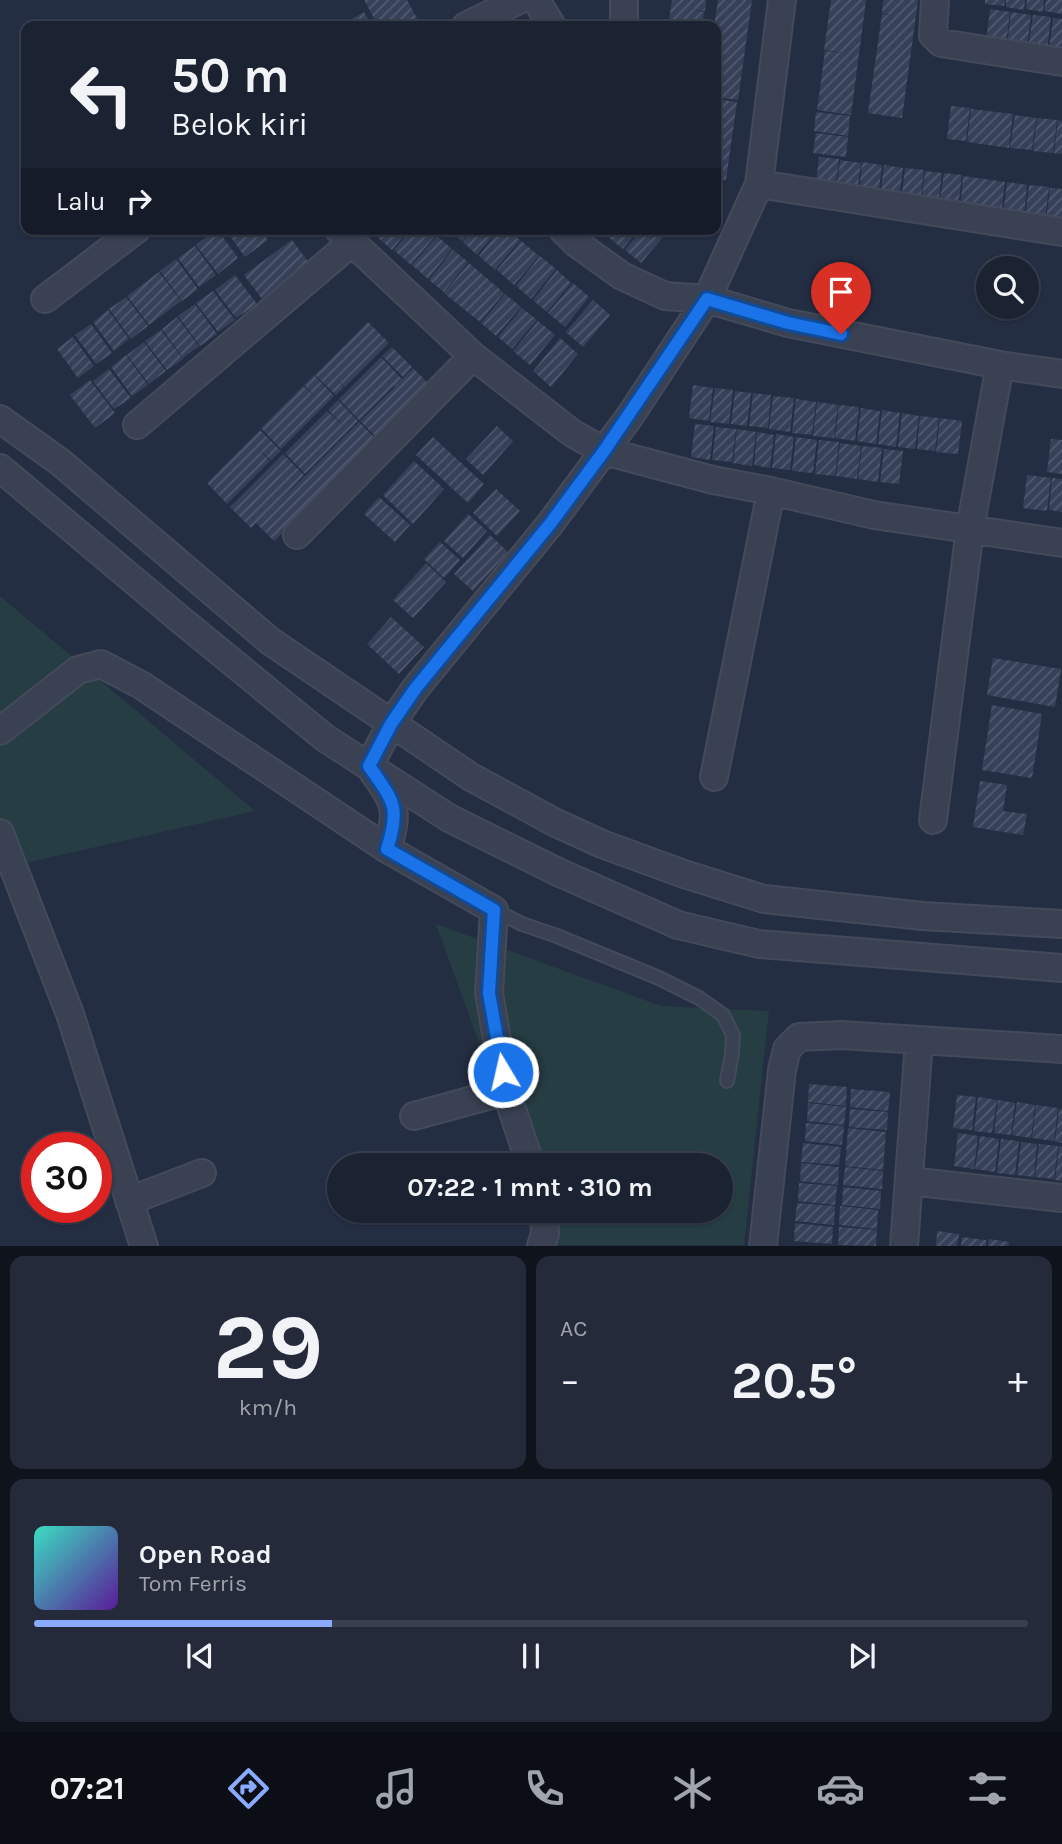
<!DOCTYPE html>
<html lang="id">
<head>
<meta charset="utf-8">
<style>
	:root { --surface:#1b2232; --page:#242a3a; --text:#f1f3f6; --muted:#a0a4ac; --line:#393f4d; --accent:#89aafe }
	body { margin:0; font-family:Karla,sans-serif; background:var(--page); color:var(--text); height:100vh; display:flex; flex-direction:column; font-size:26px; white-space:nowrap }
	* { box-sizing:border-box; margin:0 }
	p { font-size:23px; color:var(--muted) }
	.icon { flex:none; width:38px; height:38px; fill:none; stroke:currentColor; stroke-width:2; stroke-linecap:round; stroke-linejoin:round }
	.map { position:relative; height:1246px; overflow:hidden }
	.side { display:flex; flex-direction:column; gap:10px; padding:10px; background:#0f131c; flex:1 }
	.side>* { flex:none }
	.top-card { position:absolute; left:21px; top:21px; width:700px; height:214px; border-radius:14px; box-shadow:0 2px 5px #0004,0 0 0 2px var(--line); background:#1b2232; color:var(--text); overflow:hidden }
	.tools { position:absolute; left:976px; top:256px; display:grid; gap:14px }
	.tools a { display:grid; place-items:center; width:63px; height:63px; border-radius:50%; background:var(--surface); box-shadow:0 2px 5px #0004,0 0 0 2px var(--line); font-size:35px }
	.speed { position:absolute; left:21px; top:1132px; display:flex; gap:14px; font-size:35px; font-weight:700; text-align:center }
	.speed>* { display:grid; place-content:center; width:91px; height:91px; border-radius:50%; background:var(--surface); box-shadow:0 2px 5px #0004,0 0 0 2px var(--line); line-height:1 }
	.speed .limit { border:10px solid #d22; background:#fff; color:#111 }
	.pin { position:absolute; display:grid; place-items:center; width:60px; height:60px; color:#fff; margin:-72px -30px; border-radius:50% 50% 50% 0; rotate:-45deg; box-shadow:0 0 7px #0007 }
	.pin .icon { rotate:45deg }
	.me { position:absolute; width:77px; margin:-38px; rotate:351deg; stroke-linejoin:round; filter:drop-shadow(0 0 5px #0008) }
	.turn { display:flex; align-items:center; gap:24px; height:147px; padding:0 35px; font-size:32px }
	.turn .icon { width:91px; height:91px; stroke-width:2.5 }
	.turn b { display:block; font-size:49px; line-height:60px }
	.then { display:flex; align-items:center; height:66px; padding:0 35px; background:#0003; gap:14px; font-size:26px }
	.big { font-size:52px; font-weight:700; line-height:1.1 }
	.side .card { flex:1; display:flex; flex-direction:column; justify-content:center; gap:10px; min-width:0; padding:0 24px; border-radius:14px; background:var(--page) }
	.side .dial { align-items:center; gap:0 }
	.dial b { font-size:91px; line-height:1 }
	.song { display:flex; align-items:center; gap:21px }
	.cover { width:84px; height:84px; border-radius:10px; background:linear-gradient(135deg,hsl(170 70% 55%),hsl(270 70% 35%)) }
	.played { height:7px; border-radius:4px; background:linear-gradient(90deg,var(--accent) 30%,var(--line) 30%) }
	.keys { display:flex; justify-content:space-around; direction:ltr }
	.heat { display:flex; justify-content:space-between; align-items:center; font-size:38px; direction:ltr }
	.side .tiles { flex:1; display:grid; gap:10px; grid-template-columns:1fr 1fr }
	.card:last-child { grid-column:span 2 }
	.trip { position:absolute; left:327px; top:1153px; width:406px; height:70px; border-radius:35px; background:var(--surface); box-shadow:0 2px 5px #0004,0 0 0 2px var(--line); font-weight:700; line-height:70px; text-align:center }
	.tabs { display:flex; height:112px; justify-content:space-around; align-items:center; background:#0b0e14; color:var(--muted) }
	.tabs .icon { width:49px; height:49px }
	.tabs .on { color:var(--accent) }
	.tabs b { font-size:32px; color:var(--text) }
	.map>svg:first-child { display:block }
	.grass { fill:#263d44 }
	.building { fill:url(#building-hatch) }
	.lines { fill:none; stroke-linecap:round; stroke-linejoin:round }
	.lane-casing { stroke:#434a5b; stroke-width:16 }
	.street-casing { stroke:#434a5b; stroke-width:30 }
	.lane { stroke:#394152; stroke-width:12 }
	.street { stroke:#394152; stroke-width:26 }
	.route-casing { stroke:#114b97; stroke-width:18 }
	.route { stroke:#1a73e8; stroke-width:12 }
</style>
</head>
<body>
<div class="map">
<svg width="1062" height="1246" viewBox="0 0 1062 1246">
	<defs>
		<pattern id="building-hatch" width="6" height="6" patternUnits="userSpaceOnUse" patternTransform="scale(1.75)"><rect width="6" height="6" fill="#364159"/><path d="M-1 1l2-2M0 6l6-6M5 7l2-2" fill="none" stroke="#515a70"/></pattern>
	</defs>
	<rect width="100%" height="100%" fill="#242e43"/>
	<path class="grass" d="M 0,596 L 255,811 L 12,866 L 0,871 Z
		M 436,924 L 661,1006 L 769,1011 L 744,1245 L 552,1245 L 540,1211 L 721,1211 L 721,1166 L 523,1165 Z"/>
	<path class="building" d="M 364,0 L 407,0 L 419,22 L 411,26 L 378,26 Z
		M 672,0 L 706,0 L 705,11 L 690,9 L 704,12 L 702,26 L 668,26 Z
		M 718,0 L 752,0 L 738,100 L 716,97 L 716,26 L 714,26 Z
		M 831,0 L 866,0 L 851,115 L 817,110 L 825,51 L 851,54 L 824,50 Z
		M 883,0 L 918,0 L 902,118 L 868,113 L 882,14 L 895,16 L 882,13 Z
		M 985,0 L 1005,0 L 1004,6 L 985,4 Z
		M 1006,0 L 1025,0 L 1024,10 L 1006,7 Z
		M 1027,0 L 1044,0 L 1043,12 L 1026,9 Z
		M 1046,0 L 1062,0 L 1062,14 L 1044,11 Z
		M 990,9 L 1010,12 L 1006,45 L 986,43 Z
		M 364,12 L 372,26 L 339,26 Z
		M 1011,12 L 1031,15 L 1027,48 L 1007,45 Z
		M 1033,15 L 1051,17 L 1047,51 L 1028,49 Z
		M 1053,18 L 1062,19 L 1062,53 L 1049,51 Z
		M 716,99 L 737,102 L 726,180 L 716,179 Z
		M 951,106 L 970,108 L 966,141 L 947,139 Z
		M 971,109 L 1013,114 L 1009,148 L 967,142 Z
		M 816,112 L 850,116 L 848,136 L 814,131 Z
		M 1015,115 L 1036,118 L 1032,150 L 1010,148 Z
		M 1037,118 L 1057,120 L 1053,153 L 1033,151 Z
		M 1058,120 L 1062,121 L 1062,154 L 1054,153 Z
		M 816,133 L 848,137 L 846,157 L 813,153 Z
		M 819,157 L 839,159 L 835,193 L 815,190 Z
		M 840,160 L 861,163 L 857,195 L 836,193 Z
		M 862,162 L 882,165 L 878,198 L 859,196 Z
		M 884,165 L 903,168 L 899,201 L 880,198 Z
		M 905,168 L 924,170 L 920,204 L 901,202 Z
		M 925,171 L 942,173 L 938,206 L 921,204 Z
		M 944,173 L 962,175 L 958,208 L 939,206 Z
		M 963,176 L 1005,182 L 1001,215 L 960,209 Z
		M 1007,182 L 1027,185 L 1024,218 L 1003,215 Z
		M 1029,185 L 1049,187 L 1045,221 L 1025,218 Z
		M 1050,188 L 1062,189 L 1062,223 L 1046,221 Z
		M 217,229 L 238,258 L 218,274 L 196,245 Z
		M 225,229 L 260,229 L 268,240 L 245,257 Z
		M 380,229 L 409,229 L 392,250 L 375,235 Z
		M 411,229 L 428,229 L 436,235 L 411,265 L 394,250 Z
		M 447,229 L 472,229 L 462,241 Z
		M 474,229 L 499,229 L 477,255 L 463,242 Z
		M 500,229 L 507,229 L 520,240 L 495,270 L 479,256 Z
		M 611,229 L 639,229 L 623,249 L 606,235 Z
		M 642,229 L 658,229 L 665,235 L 641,263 L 625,250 Z
		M 437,236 L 452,249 L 428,279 L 412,265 Z
		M 292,240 L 309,263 L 262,299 L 244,275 Z
		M 521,241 L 539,256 L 514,285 L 497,270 Z
		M 195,246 L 216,275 L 199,287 L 178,258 Z
		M 453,250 L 468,262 L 444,292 L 429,280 Z
		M 540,256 L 556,269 L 531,299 L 516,286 Z
		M 176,259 L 198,289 L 182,301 L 160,271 Z
		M 469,263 L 504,293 L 480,322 L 444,293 Z
		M 557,270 L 571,283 L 547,312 L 533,300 Z
		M 159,272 L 181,301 L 149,325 L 127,296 Z
		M 235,275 L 257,304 L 236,318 L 215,290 Z
		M 573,283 L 589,297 L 565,327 L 548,313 Z
		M 213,291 L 235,320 L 218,332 L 196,303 Z
		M 505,294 L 521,307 L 496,336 L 481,323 Z
		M 126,297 L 148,326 L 131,339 L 109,309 Z
		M 593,300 L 610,315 L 583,347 L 566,332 Z
		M 195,304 L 217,334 L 200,346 L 178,316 Z
		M 522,308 L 537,320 L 512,349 L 498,337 Z
		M 108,310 L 129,339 L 114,351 L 93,322 Z
		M 177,317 L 199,346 L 183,358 L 162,329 Z
		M 538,321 L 555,335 L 530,365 L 513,351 Z
		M 368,322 L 389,343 L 345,387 L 334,377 L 344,387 L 336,395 L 315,375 Z
		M 91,324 L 112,353 L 96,364 L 75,335 Z
		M 161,330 L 183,359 L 167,370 L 145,341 Z
		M 73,337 L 94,366 L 78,378 L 57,349 Z
		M 560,338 L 578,354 L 551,387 L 533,371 Z
		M 144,342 L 166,371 L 149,384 L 127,355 Z
		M 392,347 L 412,367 L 403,377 L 382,356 Z
		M 126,355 L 148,385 L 132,396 L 111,367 Z
		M 381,357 L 402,379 L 413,368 L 434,389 L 378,439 L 360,421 L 395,387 L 394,386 L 359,420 L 339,399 Z
		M 109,369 L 131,398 L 114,409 L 93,381 Z
		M 314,375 L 334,396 L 281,449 L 261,428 L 303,386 L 318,399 L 304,385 Z
		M 90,380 L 115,413 L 95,428 L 70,395 Z
		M 693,385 L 713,388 L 709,421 L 689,418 Z
		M 715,388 L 733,390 L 729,424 L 710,422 Z
		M 735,391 L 751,393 L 747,426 L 731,424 Z
		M 753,393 L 771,395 L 768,428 L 749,426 Z
		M 773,396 L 794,398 L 790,432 L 769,429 Z
		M 796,399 L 816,402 L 812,435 L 792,433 Z
		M 338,400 L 358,421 L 305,474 L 285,453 L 327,411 L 346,428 L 328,410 Z
		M 817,402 L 838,405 L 834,438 L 813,436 Z
		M 839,405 L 859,407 L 855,441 L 835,438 Z
		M 861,408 L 880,411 L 876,444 L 857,441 Z
		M 882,410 L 900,413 L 896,447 L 878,444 Z
		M 902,413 L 919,416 L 915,449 L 898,447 Z
		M 920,416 L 939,418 L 935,451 L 917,449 Z
		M 940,418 L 962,421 L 958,454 L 936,452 Z
		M 359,422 L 377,440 L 274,541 L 256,523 L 251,528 L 230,507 L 283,454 L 304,475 L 282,499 Z
		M 695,424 L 714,426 L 710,460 L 691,457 Z
		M 497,426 L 513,441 L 483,475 L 466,459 Z
		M 716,427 L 736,429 L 732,462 L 712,460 Z
		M 737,429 L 756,432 L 752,466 L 733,463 Z
		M 260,430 L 281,451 L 271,460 L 258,449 L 270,461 L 227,504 L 207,483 Z
		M 757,432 L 774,435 L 770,468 L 754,465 Z
		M 776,434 L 794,437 L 790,470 L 772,468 Z
		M 433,437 L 484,484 L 468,503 L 416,455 Z
		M 796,437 L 817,440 L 813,473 L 792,471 Z
		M 1051,439 L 1062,440 L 1062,474 L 1047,472 Z
		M 819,440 L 839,442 L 835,476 L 815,474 Z
		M 840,443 L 861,446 L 857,479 L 836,476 Z
		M 862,446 L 882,448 L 878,482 L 858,479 Z
		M 884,449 L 903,451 L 899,484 L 880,482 Z
		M 414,461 L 444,489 L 413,524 L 383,495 Z
		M 1027,475 L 1051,478 L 1047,511 L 1023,508 Z
		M 1052,478 L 1062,479 L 1062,512 L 1049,510 Z
		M 496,489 L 520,511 L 497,536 L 473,513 Z
		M 379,497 L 410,525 L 395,542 L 364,514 Z
		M 468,514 L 487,531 L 463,558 L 444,541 Z
		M 490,535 L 508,552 L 473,591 L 454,574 Z
		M 440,542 L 460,560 L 444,578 L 424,559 Z
		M 426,563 L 446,582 L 413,618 L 393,600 Z
		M 391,617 L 424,647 L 399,674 L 367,644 Z
		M 993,658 L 1061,669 L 1055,707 L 987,695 Z
		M 992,705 L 1042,714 L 1032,778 L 982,770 Z
		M 980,781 L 1007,785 L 1003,811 L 1027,814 L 1023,835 L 973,827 Z
		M 809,1084 L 847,1087 L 846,1106 L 808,1102 Z
		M 851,1089 L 890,1092 L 888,1111 L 850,1107 Z
		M 957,1095 L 976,1097 L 972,1130 L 953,1128 Z
		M 978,1097 L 997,1100 L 992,1133 L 974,1131 Z
		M 998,1100 L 1015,1103 L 1011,1135 L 994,1133 Z
		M 1017,1102 L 1035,1105 L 1031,1138 L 1012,1135 Z
		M 808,1103 L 846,1107 L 844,1125 L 807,1121 Z
		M 1036,1105 L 1058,1108 L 1054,1141 L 1032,1138 Z
		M 850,1109 L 888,1112 L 887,1130 L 849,1127 Z
		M 1059,1109 L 1062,1109 L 1062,1143 L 1055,1142 Z
		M 806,1123 L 844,1126 L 842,1145 L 805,1141 Z
		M 848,1128 L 886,1132 L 883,1170 L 845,1166 Z
		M 958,1133 L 978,1136 L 974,1169 L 954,1166 Z
		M 980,1136 L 999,1139 L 995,1172 L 975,1169 Z
		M 1001,1139 L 1019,1141 L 1015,1175 L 997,1173 Z
		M 1021,1142 L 1037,1144 L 1034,1177 L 1017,1175 Z
		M 803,1143 L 841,1147 L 839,1165 L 801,1162 Z
		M 1039,1144 L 1058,1146 L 1054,1179 L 1035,1177 Z
		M 1059,1146 L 1062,1147 L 1062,1181 L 1055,1180 Z
		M 801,1163 L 839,1167 L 838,1185 L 800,1181 Z
		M 845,1167 L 883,1171 L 882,1189 L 843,1185 Z
		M 799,1183 L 837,1186 L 835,1205 L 798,1201 Z
		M 843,1187 L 881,1191 L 880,1209 L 842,1205 Z
		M 797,1203 L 835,1206 L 834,1225 L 795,1221 Z
		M 840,1206 L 878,1210 L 877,1229 L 839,1225 Z
		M 795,1223 L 833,1227 L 832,1244 L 794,1241 Z
		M 839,1227 L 877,1230 L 876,1246 L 838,1245 Z
		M 937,1231 L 959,1234 L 957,1246 L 936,1246 Z
		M 962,1237 L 986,1240 L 986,1246 L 961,1246 Z
		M 989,1239 L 1009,1242 L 1008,1246 L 988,1246 Z"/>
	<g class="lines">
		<defs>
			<path id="lane" d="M 494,910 L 522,924 L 557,936 L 659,978 L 699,998 L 723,1015 L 733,1035 L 732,1054 L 727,1081"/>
			<path id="street" d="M 536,0 L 552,26
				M 624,0 L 624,26
				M 935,0 L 933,35 L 941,43 L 1062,62
				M 466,26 L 519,0
				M 759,184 L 1062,232
				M 338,229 L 473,356 L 572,433 L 604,451 L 713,480 L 771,491 L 874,515 L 1062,543
				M 562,229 L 576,243 L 622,276 L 665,296 L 707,299 L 788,323 L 1000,365 L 1062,374
				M 45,299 L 137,229
				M 0,419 L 60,462 L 270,641 L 471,777 L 554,822 L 602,844 L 684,874 L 764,899 L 923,916 L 1062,924
				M 137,425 L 351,243
				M 0,468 L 181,620 L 325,738 L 449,818 L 558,872 L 678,925 L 759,944 L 1062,968
				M 297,535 L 473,356
				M 0,731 L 78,670 L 101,664 L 141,685 L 387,849 C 401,806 393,801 369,766 L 391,724 L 415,689 L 550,524 L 604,451 L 630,416 L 707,299 L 759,184 L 782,0
				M 714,777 L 771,491
				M 933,820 L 970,529 L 1000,365
				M 0,833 L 70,1014 L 144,1246
				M 387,849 L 494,910 L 489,993 L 506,1091 L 531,1166
				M 414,1116 L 506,1091
				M 909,1181 L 1062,1198
				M 129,1201 L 202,1173
				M 541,1246 L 545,1234 L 544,1211
				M 763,1246 L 782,1070 L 787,1049 L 799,1037 L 841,1035 L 1062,1049
				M 904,1246 L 919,1041"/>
		</defs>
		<use href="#lane" class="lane-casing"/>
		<use href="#street" class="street-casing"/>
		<use href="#lane" class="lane"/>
		<use href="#street" class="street"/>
	</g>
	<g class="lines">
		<defs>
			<path id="route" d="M 503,1072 L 489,993 L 494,910 L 387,849 C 401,806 393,801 369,766 L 391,724 L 415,689 L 550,524 L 604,451 L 707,299 L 788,323 L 841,334"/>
		</defs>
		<use href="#route" class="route-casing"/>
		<use href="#route" class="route"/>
	</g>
</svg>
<div class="tools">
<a><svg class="icon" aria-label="search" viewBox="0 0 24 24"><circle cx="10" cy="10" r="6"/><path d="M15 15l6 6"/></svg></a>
</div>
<div class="speed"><div class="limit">30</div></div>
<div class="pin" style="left:841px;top:334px;background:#d93025"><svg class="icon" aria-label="arrive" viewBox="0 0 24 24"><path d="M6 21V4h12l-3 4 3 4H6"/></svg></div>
<svg class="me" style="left:503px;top:1072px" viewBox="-20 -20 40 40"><circle r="17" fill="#1a73e8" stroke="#fff" stroke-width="3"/><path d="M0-11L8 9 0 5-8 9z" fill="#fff"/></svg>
<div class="trip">07:22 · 1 mnt · 310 m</div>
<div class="top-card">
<div class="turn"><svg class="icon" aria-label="left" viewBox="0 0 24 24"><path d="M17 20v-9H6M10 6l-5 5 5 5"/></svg><div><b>50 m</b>Belok kiri</div></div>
<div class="then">Lalu<svg class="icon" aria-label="right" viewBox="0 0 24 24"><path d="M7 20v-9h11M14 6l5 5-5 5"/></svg></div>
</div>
</div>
<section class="side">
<div class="tiles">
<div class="card dial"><b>29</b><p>km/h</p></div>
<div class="card"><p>AC</p>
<div class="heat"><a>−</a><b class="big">20.5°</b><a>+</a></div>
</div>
<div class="card">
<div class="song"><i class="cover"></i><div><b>Open Road</b><p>Tom Ferris</p></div></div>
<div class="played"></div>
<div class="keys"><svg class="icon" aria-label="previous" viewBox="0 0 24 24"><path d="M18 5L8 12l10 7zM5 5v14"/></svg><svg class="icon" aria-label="pause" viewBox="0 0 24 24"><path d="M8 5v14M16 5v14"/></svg><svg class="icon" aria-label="next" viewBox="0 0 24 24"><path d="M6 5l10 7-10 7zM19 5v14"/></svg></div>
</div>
</div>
</section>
<nav class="tabs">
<b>07:21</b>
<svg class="icon on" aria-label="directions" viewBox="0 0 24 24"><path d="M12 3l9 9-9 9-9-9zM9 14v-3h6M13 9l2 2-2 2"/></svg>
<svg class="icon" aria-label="music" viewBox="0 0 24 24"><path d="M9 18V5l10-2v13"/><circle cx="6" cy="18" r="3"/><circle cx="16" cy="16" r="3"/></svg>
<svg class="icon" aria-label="phone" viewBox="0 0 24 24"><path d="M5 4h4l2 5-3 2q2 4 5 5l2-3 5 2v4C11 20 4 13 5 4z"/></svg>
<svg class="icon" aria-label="climate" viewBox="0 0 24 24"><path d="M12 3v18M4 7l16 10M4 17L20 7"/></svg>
<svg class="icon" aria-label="car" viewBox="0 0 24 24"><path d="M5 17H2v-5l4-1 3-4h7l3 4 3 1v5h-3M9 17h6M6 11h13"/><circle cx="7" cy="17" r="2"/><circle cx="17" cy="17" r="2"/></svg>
<svg class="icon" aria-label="filters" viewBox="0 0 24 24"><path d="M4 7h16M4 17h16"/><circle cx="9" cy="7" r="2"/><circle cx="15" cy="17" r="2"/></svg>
</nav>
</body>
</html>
